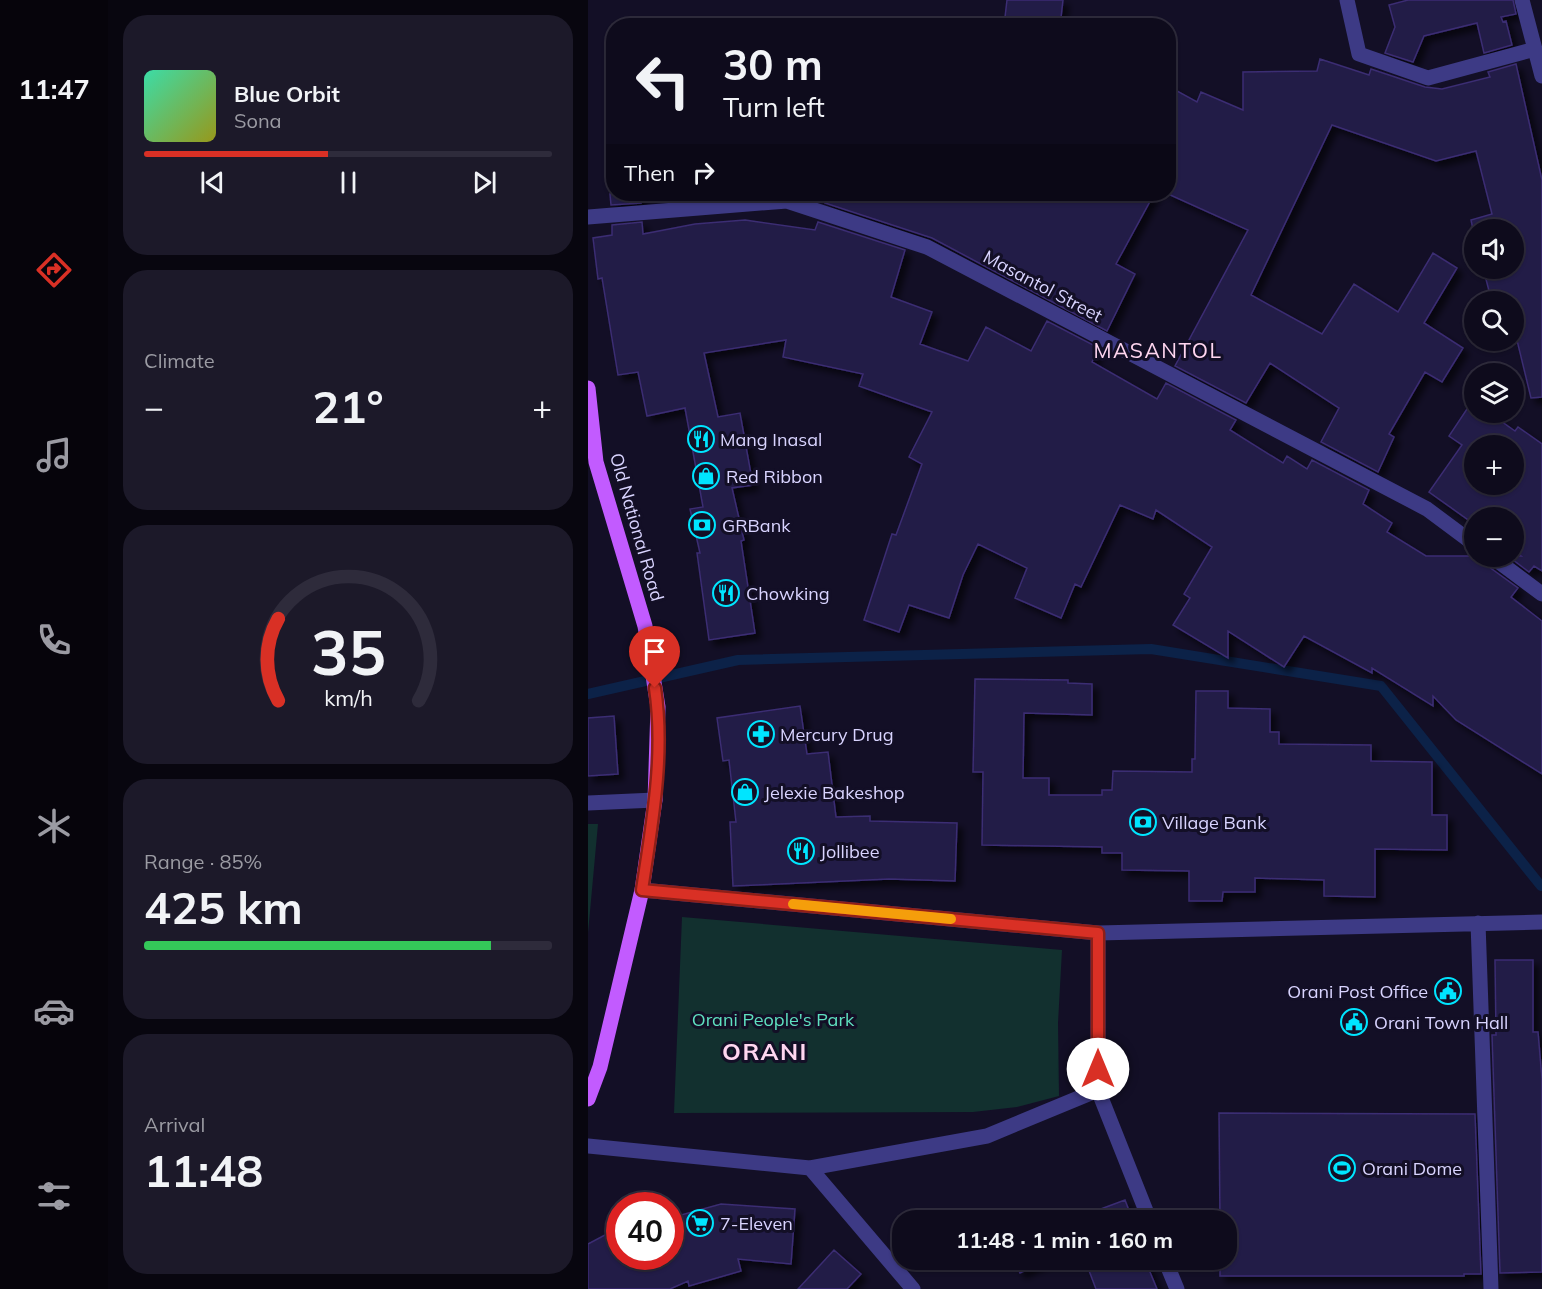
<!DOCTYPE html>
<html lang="en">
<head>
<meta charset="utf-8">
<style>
	:root { --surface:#0e0b1c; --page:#1c1929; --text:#f1f3f6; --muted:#9b9ba3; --line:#2e2b3b; --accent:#d93025 }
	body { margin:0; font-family:Mulish,sans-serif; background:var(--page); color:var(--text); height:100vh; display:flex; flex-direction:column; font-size:22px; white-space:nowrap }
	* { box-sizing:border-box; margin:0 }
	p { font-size:20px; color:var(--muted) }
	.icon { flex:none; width:33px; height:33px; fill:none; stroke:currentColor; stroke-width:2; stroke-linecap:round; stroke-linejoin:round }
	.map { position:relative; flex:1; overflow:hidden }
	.panel { display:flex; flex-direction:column; gap:15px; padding:15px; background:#08060f; width:480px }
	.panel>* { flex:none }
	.guide { position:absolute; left:18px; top:18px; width:570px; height:183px; border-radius:24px; box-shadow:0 2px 4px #0004,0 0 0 2px var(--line); background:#0e0b1c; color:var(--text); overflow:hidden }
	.tools { position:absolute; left:876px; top:219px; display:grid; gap:12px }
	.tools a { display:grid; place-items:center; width:60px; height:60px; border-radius:50%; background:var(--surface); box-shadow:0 2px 4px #0004,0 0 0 2px var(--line); font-size:30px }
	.speed { position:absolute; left:18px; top:1192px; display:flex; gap:12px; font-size:30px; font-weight:700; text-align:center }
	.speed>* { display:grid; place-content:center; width:78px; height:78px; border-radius:50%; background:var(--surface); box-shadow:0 2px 4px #0004,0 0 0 2px var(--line); line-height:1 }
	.speed .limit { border:9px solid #d22; background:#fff; color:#111 }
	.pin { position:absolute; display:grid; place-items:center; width:51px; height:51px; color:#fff; margin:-62px -26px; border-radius:50% 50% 50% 0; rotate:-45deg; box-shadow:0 0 6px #0007 }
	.pin .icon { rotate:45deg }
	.me { position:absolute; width:66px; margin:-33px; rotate:0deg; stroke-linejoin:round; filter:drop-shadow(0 0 4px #0008) }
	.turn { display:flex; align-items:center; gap:21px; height:126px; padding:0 18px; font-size:27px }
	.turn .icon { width:78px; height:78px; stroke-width:2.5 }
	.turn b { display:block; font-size:42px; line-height:51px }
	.then { display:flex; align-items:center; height:57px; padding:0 18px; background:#0003; gap:12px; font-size:22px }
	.big { font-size:45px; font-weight:700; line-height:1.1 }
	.panel .tile { flex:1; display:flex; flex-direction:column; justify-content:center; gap:9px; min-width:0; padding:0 21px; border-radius:24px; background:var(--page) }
	.panel .dial { align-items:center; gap:0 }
	.dial svg { height:156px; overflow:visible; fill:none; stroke:var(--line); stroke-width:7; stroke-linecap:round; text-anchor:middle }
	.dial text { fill:var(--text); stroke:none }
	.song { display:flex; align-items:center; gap:18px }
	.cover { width:72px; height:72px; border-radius:9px; background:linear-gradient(135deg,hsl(160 70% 55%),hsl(60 70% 35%)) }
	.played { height:6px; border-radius:3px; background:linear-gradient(90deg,var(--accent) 45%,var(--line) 45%) }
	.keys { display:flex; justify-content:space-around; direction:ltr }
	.heat { display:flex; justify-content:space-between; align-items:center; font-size:33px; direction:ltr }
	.charge { height:9px; border-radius:4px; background:linear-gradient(90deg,#34c759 85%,var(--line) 0) }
	.trip { position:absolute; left:304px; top:1210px; width:345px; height:60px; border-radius:24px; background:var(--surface); box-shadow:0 2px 4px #0004,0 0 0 2px var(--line); font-weight:700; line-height:60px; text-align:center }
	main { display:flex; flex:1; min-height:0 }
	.dock { display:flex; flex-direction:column; width:108px; justify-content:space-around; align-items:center; background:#06040b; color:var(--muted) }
	.dock .icon { width:42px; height:42px }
	.dock .on { color:var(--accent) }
	.dock b { font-size:27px; color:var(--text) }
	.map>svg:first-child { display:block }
	.green { fill:#12302f }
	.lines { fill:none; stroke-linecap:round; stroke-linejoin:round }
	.stream { stroke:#0c2248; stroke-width:10 }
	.building { fill:#241b47; stroke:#3b2d73; stroke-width:1.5; fill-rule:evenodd; filter:url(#shadow) }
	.minor { stroke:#3d3a85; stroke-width:15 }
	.major { stroke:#c25bff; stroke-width:15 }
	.route-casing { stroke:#8d1f18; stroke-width:15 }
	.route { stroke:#d93025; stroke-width:10 }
	.slow { stroke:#f59e0b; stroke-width:10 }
	.labels { text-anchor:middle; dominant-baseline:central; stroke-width:6; stroke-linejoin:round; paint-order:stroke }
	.street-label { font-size:18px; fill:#d9d4ff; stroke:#130f26 }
	.poi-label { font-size:18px; fill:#d9d4ff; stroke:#130f26; text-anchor:start }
	.park-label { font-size:18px; fill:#5fe0c0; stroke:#130f26 }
	.quarter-label { font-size:21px; letter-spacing:1.5px; fill:#ffd6f0; stroke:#130f26 }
	.district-label { font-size:24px; font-weight:bold; letter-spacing:1.5px; fill:#ffd6f0; stroke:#130f26 }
</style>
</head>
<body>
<main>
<nav class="dock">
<b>11:47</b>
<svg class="icon on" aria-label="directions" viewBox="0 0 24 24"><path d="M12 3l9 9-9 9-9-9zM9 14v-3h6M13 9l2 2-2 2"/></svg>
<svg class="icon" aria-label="music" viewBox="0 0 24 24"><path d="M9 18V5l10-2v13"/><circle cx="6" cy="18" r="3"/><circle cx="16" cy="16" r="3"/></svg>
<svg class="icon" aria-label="phone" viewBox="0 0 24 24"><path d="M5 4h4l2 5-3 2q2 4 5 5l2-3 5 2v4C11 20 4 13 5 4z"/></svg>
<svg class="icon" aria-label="climate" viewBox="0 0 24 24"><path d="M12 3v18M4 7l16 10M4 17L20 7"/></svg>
<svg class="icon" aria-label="car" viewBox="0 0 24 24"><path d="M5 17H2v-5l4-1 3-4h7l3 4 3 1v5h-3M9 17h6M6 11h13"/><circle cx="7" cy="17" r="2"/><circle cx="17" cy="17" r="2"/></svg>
<svg class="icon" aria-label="filters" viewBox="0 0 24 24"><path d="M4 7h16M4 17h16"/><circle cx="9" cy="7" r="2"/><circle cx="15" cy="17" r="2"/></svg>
</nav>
<section class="panel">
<div class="tile">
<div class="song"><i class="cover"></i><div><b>Blue Orbit</b><p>Sona</p></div></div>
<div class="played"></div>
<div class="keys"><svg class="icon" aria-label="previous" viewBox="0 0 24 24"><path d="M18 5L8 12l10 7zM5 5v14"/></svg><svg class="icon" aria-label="pause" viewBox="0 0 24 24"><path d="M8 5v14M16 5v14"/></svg><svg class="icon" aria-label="next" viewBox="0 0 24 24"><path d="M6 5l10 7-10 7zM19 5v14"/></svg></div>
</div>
<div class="tile"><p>Climate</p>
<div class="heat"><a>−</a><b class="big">21°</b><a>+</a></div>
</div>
<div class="tile dial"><svg viewBox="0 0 100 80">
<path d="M14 69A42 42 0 1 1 86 69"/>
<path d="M14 69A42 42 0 0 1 14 27" stroke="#d93025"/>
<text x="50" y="56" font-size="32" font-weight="700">35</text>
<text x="50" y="72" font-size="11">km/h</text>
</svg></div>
<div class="tile"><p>Range · 85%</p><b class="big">425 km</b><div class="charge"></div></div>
<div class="tile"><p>Arrival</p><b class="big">11:48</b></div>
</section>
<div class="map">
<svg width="954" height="1289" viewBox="0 0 954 1289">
	<defs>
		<filter id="shadow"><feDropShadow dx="5.5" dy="5.5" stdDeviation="3" flood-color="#0009"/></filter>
	</defs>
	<rect width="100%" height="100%" fill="#130f26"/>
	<path class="green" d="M 0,824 L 10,824 L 0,933 Z
		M 94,917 L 474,950 L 470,1023 L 471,1096 L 429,1107 L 385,1112 L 86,1113 Z"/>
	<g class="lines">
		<path class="stream" d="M 0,694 L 150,660 L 563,649 L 793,686 L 953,886"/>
	</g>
	<path class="building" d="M 419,0 L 475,0 L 472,26 L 416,26 Z
		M 820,0 L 925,0 L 928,14 L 913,17 L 915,22 L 918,21 L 924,45 L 896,53 L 889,23 L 836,36 L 825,62 L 797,53 L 807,27 L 801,5 Z
		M 732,59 L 781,75 L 783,69 L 837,87 L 854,89 L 902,77 L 900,72 L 928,64 L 954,180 L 954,397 L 943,398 L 926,328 L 926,302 L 904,302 L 895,268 L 926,268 L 926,230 L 886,230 L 886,234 L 883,220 L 904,214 L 888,151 L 848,161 L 744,125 L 663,295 L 734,334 L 766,284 L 810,312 L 845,253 L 869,268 L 836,323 L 875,348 L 854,382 L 837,372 L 801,434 L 806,437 L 790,472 L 733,442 L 751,408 L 682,363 L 658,403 L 587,366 L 660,230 L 580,194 L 580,86 L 609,102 L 613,92 L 655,110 L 655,72 L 729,71 Z
		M 22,194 L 53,194 L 53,203 L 23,205 Z
		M 241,194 L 566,194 L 528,264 L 547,274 L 519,331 L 344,238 L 237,203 Z
		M 157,220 L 227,230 L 230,222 L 317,250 L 303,297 L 344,312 L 332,344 L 380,361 L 398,327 L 443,351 L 459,321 L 511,348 L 504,362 L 569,399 L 578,383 L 648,420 L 642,430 L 695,463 L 699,456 L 719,469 L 724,460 L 781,490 L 775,504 L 804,523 L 799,532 L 838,556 L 893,556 L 897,564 L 930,588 L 923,597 L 954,621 L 954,774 L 868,720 L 845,696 L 845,706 L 784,668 L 784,673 L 716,636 L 696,667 L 640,631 L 640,658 L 585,625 L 602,598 L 596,594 L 624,547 L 568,510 L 565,519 L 532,505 L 493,587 L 487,584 L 473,618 L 427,598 L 439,568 L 390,544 L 375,575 L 361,618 L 321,605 L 311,632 L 276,620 L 304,534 L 308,535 L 334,464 L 321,457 L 344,412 L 271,386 L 275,374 L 195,357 L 198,340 L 116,353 L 130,417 L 152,413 L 165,485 L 144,488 L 156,540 L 153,541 L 167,633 L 121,640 L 109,553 L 112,553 L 102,509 L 115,507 L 97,408 L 59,416 L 50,372 L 30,375 L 14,278 L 10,279 L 5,238 L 24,235 L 24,225 L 54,222 L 55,234 L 107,224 Z
		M 881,406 L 886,406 L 886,412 L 900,412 L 927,431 L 930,427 L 954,444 L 954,571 L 946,566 L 941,572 L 920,556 L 933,556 L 926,551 L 926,518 L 886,518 L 886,524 L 841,492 L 874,445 L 861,436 ZM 886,446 L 926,446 L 926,484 L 886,484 Z
		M 387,679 L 480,680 L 480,683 L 504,684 L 504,715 L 436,713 L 435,778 L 461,778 L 461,795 L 514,795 L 514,790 L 524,790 L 525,771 L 604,772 L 604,759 L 607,759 L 608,691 L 640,691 L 640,708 L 682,709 L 682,732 L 691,732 L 691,744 L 783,745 L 783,761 L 844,762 L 844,815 L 859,815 L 859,850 L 787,849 L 787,897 L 736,896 L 736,880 L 667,878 L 667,892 L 635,892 L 634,901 L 601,901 L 601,871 L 534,870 L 534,853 L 514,853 L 514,847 L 394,845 L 395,772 L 385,772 Z
		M 212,706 L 219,754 L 240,752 L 248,817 L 282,816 L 282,821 L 369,823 L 367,881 L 301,879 L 145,886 L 142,822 L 148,822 L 141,760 L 135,761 L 129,718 Z
		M 26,716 L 30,774 L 0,776 L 0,718 Z
		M 907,960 L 945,960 L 945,1032 L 950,1032 L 954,1079 L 954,1272 L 912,1273 L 904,1035 L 908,1035 Z
		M 631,1113 L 887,1114 L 893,1274 L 876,1274 L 876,1276 L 632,1276 L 632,1260 L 639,1260 L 639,1221 L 632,1221 Z
		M 537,1200 L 545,1221 L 484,1221 L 502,1213 Z
		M 133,1204 L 207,1209 L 203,1264 L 150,1259 L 153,1271 L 101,1286 L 100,1281 L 82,1289 L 0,1289 L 0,1244 L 32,1227 L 32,1257 L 82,1257 L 82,1218 Z
		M 246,1250 L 273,1274 L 259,1289 L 210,1289 Z
		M 426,1260 L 458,1260 L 432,1273 Z
		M 497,1260 L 557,1260 L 569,1289 L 508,1289 Z"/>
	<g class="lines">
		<path class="minor" d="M 759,0 L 771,54 L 840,78 L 947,49
			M 934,0 L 954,76
			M 0,217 L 199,201 L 339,247 L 839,509 L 886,544
			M 903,556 L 954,594
			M 0,803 L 67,800
			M 54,890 L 510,933 L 954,922
			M 890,923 L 903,1289
			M 510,933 L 510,1090 L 562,1221
			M 0,1146 L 222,1168 L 399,1136 L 510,1090
			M 222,1168 L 325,1289
			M 577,1260 L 589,1289"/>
		<path class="major" d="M 0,388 L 8,462 L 57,626 L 70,707 L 67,800 L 54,890 L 12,1067 L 0,1099"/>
	</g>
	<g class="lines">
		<defs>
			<path id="route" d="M 67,688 C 77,755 64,824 54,890 L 510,933 L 510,1069"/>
		</defs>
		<use href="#route" class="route-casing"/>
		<use href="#route" class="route"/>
		<path class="slow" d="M 205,904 L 363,919"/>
	</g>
	<defs>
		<symbol id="restaurant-ring" viewBox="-11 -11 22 22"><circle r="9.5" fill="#130f26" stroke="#00e5ff" stroke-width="1.5"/><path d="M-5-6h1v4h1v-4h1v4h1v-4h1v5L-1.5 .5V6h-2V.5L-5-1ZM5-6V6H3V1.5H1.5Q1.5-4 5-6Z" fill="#00e5ff"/></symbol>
		<symbol id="shop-ring" viewBox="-11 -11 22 22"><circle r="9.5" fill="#130f26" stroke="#00e5ff" stroke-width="1.5"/><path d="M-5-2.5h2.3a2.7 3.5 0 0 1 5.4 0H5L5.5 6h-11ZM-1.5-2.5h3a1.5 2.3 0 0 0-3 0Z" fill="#00e5ff"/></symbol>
		<symbol id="bank-ring" viewBox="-11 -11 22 22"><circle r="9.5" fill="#130f26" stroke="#00e5ff" stroke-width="1.5"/><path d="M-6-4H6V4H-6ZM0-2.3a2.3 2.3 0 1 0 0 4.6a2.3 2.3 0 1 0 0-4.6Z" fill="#00e5ff"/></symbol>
		<symbol id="pharmacy-ring" viewBox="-11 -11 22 22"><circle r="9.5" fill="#130f26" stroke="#00e5ff" stroke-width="1.5"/><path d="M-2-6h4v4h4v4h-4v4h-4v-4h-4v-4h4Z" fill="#00e5ff"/></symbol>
		<symbol id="civic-ring" viewBox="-11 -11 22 22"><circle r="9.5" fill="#130f26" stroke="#00e5ff" stroke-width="1.5"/><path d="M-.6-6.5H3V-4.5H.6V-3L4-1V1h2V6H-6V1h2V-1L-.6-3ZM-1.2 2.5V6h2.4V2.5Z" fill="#00e5ff"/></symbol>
		<symbol id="stadium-ring" viewBox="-11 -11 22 22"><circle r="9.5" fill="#130f26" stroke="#00e5ff" stroke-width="1.5"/><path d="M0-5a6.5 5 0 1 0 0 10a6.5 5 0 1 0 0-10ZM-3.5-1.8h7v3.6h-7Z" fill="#00e5ff"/></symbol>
		<symbol id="supermarket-ring" viewBox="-11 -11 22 22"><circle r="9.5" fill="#130f26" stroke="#00e5ff" stroke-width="1.5"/><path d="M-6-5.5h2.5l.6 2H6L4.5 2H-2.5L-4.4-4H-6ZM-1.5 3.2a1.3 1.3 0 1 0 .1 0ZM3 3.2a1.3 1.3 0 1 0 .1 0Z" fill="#00e5ff"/></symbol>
	</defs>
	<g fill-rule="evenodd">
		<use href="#restaurant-ring" x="98" y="424" width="30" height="30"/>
		<use href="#shop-ring" x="103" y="461" width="30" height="30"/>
		<use href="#bank-ring" x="99" y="510" width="30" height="30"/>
		<use href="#restaurant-ring" x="123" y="578" width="30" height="30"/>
		<use href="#pharmacy-ring" x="158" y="719" width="30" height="30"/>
		<use href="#shop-ring" x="142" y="777" width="30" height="30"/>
		<use href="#bank-ring" x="540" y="807" width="30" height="30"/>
		<use href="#restaurant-ring" x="198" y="836" width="30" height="30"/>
		<use href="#civic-ring" x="845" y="976" width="30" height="30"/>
		<use href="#civic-ring" x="751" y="1007" width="30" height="30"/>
		<use href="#stadium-ring" x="739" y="1153" width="30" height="30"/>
		<use href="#supermarket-ring" x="97" y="1208" width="30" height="30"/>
	</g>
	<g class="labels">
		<g class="street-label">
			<text transform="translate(455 286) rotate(28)">Masantol Street</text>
			<text transform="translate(49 527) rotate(74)">Old National Road</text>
		</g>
		<g class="poi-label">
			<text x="132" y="439">Mang Inasal</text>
			<text x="138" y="476">Red Ribbon</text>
			<text x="134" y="525">GRBank</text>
			<text x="158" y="593">Chowking</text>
			<text x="192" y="734">Mercury Drug</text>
			<text x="176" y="792">Jelexie Bakeshop</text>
			<text x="574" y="822">Village Bank</text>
			<text x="232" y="851">Jollibee</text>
			<text x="840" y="991" text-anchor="end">Orani Post Office</text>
			<text x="786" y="1022">Orani Town Hall</text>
			<text x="774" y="1168">Orani Dome</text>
			<text x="132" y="1223">7-Eleven</text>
		</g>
		<g class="park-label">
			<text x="185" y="1019">Orani People's Park</text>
		</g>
		<g class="quarter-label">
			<text x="570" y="350">MASANTOL</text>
		</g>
		<g class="district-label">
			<text x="177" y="1051">ORANI</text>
		</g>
	</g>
</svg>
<div class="tools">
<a><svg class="icon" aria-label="sound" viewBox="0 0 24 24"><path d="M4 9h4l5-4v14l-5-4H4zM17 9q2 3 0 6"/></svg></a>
<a><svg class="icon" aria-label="search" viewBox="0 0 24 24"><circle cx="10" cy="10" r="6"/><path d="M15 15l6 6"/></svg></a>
<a><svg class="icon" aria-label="layers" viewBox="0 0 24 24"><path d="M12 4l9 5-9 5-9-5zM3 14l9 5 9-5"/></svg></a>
<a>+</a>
<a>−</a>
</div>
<div class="speed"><div class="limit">40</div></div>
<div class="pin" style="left:67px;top:688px;background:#d93025"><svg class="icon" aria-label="arrive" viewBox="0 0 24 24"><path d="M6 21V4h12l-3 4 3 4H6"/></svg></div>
<svg class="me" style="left:510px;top:1069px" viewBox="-20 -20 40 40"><circle r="19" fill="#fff"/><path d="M0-13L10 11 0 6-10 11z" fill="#d93025"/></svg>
<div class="trip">11:48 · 1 min · 160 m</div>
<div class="guide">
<div class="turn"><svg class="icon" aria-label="left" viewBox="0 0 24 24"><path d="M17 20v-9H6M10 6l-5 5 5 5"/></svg><div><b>30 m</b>Turn left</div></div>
<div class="then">Then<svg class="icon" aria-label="right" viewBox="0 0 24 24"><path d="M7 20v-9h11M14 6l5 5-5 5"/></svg></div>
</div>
</div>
</main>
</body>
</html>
